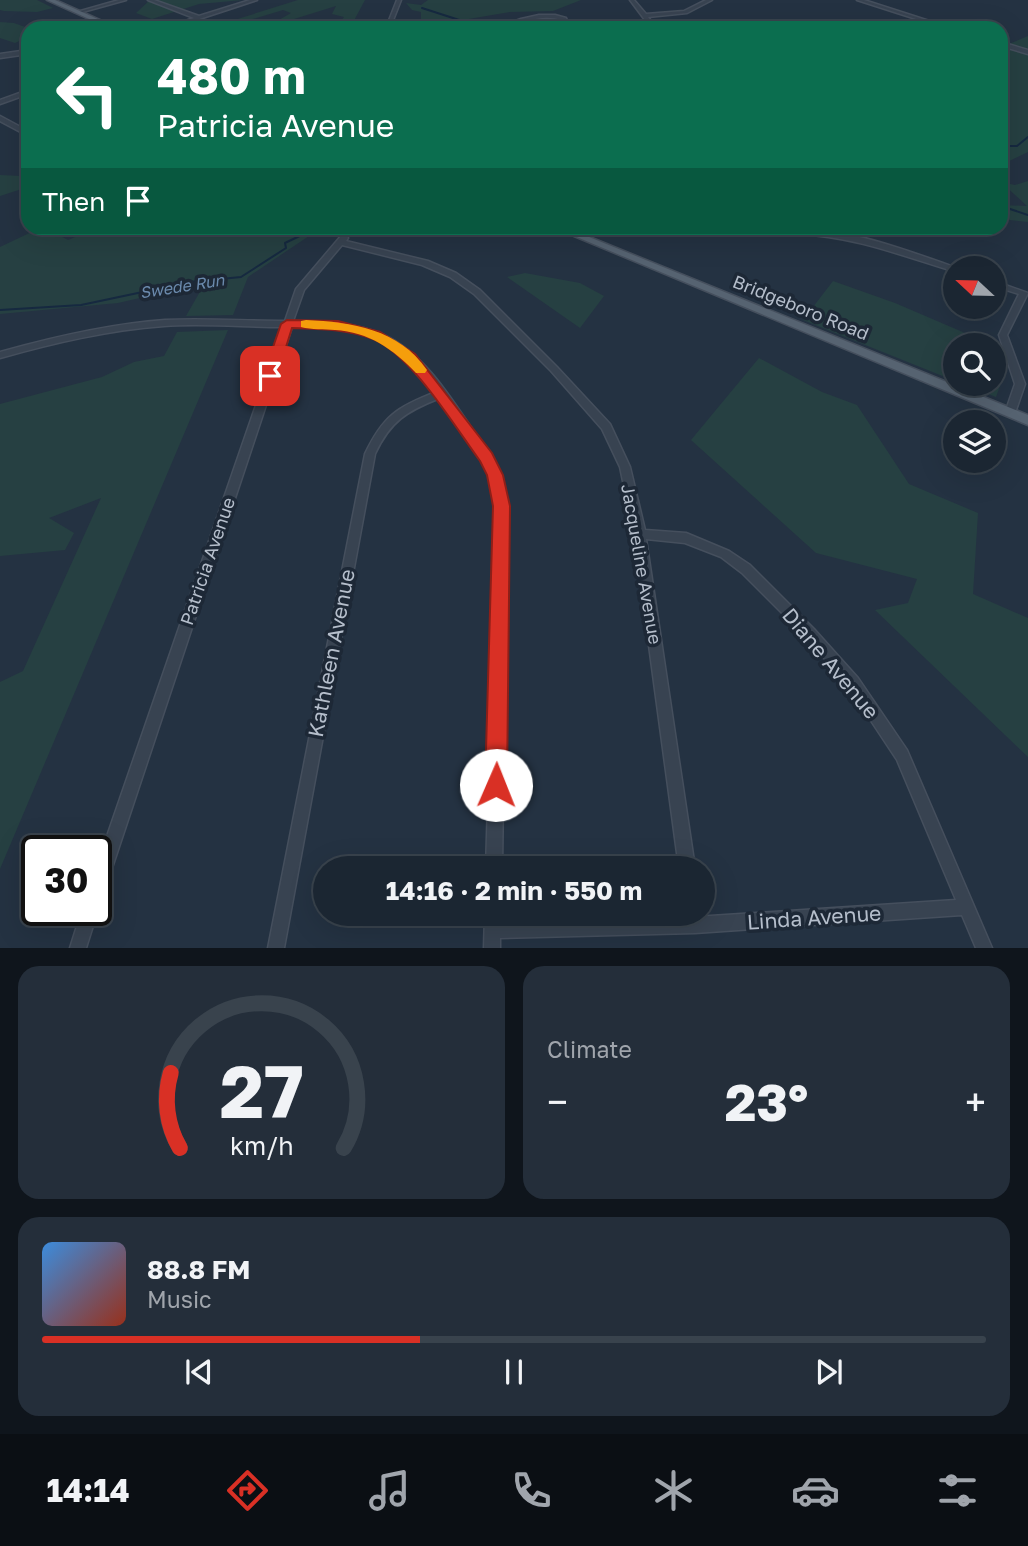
<!DOCTYPE html>
<html lang="en">
<head>
<meta charset="utf-8">
<style>
	:root { --surface:#1b2632; --page:#242e3a; --text:#f1f3f6; --muted:#a0a5ac; --line:#39434d; --accent:#d93025 }
	body { margin:0; font-family:"Golos Text",sans-serif; background:var(--page); color:var(--text); height:100vh; display:flex; flex-direction:column; font-size:26px; white-space:nowrap }
	* { box-sizing:border-box; margin:0 }
	p { font-size:23px; color:var(--muted) }
	.icon { flex:none; width:38px; height:38px; fill:none; stroke:currentColor; stroke-width:2; stroke-linecap:round; stroke-linejoin:round }
	.map { position:relative; height:948px; overflow:hidden }
	.side { display:flex; flex-direction:column; gap:18px; padding:18px; background:#0f151c; flex:1 }
	.side>* { flex:none }
	.hud { position:absolute; left:21px; top:21px; width:987px; height:214px; border-radius:21px; box-shadow:0 7px 28px #0002,0 0 0 2px var(--line); background:#0b6e4f; color:#fff; overflow:hidden }
	.needle { width:46px; rotate:292deg }
	.buttons { position:absolute; left:943px; top:256px; display:grid; gap:14px }
	.buttons a { display:grid; place-items:center; width:63px; height:63px; border-radius:50%; background:var(--surface); box-shadow:0 7px 28px #0002,0 0 0 2px var(--line); font-size:35px }
	.speed { position:absolute; left:21px; top:835px; display:flex; gap:14px; font-size:35px; font-weight:700; text-align:center }
	.speed>* { display:grid; place-content:center; width:91px; height:91px; border-radius:50%; background:var(--surface); box-shadow:0 7px 28px #0002,0 0 0 2px var(--line); line-height:1 }
	.speed .limit { border:4px solid #111; border-radius:10px; background:#fff; color:#111 }
	.pin { position:absolute; display:grid; place-items:center; width:60px; height:60px; color:#fff; margin:-30px; border-radius:14px; box-shadow:0 4px 10px #0006 }
	.me { position:absolute; width:77px; margin:-38px; rotate:1deg; stroke-linejoin:round; filter:drop-shadow(0 0 5px #0008) }
	.turn { display:flex; align-items:center; gap:24px; height:147px; padding:0 21px; font-size:32px }
	.turn .icon { width:91px; height:91px; stroke-width:2.5 }
	.turn b { display:block; font-size:49px; line-height:60px }
	.then { display:flex; align-items:center; height:66px; padding:0 21px; background:#0003; gap:14px; font-size:26px }
	.big { font-size:52px; font-weight:700; line-height:1.1 }
	.side .tile { flex:1; display:flex; flex-direction:column; justify-content:center; gap:10px; min-width:0; padding:0 24px; border-radius:21px; background:var(--page) }
	.side .dial { align-items:center; gap:0 }
	.dial svg { height:182px; overflow:visible; fill:none; stroke:var(--line); stroke-width:7; stroke-linecap:round; text-anchor:middle }
	.dial text { fill:var(--text); stroke:none }
	.song { display:flex; align-items:center; gap:21px }
	.cover { width:84px; height:84px; border-radius:10px; background:linear-gradient(135deg,hsl(210 70% 55%),hsl(10 70% 35%)) }
	.played { height:7px; border-radius:4px; background:linear-gradient(90deg,var(--accent) 40%,var(--line) 40%) }
	.keys { display:flex; justify-content:space-around; direction:ltr }
	.heat { display:flex; justify-content:space-between; align-items:center; font-size:38px; direction:ltr }
	.side .tiles { flex:1; display:grid; gap:18px; grid-template-columns:1fr 1fr }
	.tile:last-child { grid-column:span 2 }
	.trip { position:absolute; left:313px; top:856px; width:402px; height:70px; border-radius:35px; background:var(--surface); box-shadow:0 7px 28px #0002,0 0 0 2px var(--line); font-weight:700; line-height:70px; text-align:center }
	.tabs { display:flex; height:112px; justify-content:space-around; align-items:center; background:#0b0f14; color:var(--muted) }
	.tabs .icon { width:49px; height:49px }
	.tabs .selected { color:var(--accent) }
	.tabs b { font-size:32px; color:var(--text) }
	.map>svg:first-child { display:block }
	.green { fill:#264042 }
	.lines { fill:none; stroke-linecap:round; stroke-linejoin:round }
	.stream { stroke:#162940; stroke-width:2 }
	.minor-casing { stroke:#454f5d; stroke-width:3 }
	.major-casing { stroke:#454f5d; stroke-width:3 }
	.minor { fill:#384351; fill-rule:evenodd }
	.major { fill:#566371; fill-rule:evenodd }
	.route { fill:#d93025; stroke:#8d1f18; stroke-width:2 }
	.slow { fill:#f59e0b }
	.labels { text-anchor:middle; dominant-baseline:central; stroke-width:7; stroke-linejoin:round; paint-order:stroke }
	.far-water-label { font-size:16px; font-style:italic; fill:#6b8aad; stroke:#1d2836 }
	.street-label { font-size:18px; fill:#b5becb; stroke:#1d2836 }
	.near-street-label { font-size:21px; fill:#b5becb; stroke:#1d2836 }
</style>
</head>
<body>
<div class="map">
<svg width="1028" height="948" viewBox="0 0 1028 948">
	<rect width="100%" height="100%" fill="#243242"/>
	<path class="green" d="M 0,0 L 37,0 L 53,8 L 37,12 L 4,11 L 0,10 Z
		M 150,0 L 243,0 L 199,4 L 152,19 L 136,13 Z
		M 298,0 L 365,0 L 350,28 L 336,28 L 344,17 L 332,14 L 336,6 L 265,28 L 291,13 L 283,10 L 223,28 L 209,28 Z
		M 428,0 L 581,0 L 553,11 L 510,12 L 451,22 L 421,22 L 421,12 L 412,10 L 406,3 L 421,5 Z
		M 0,22 L 14,23 L 28,28 L 28,37 L 15,43 L 0,38 Z
		M 1028,36 L 1028,152 L 1001,165 L 1001,43 L 1009,44 Z
		M 28,174 L 28,187 L 0,196 L 0,175 L 21,176 Z
		M 1028,181 L 1028,222 L 1001,219 L 1001,205 L 1027,206 L 1001,182 L 1015,185 Z
		M 40,228 L 45,228 L 68,240 L 97,228 L 361,228 L 309,236 L 248,277 L 233,315 L 186,316 L 205,283 L 118,303 L 0,314 L 0,247 Z
		M 525,273 L 580,283 L 604,296 L 580,328 L 507,277 Z
		M 833,281 L 895,303 L 993,345 L 956,345 L 955,381 L 803,320 Z
		M 228,330 L 0,869 L 0,682 L 23,671 L 101,498 L 49,518 L 74,533 L 65,550 L 0,556 L 0,404 L 102,377 L 134,362 L 164,356 L 177,332 Z
		M 994,347 L 1005,372 L 996,397 L 961,383 L 994,383 Z
		M 759,358 L 822,392 L 857,405 L 909,484 L 978,513 L 973,594 L 1028,618 L 1028,757 L 875,610 L 908,603 L 917,579 L 816,553 L 691,440 Z"/>
	<g class="lines">
		<path class="stream" d="M 422,8 L 484,28
			M 1001,146 L 1017,146 L 1028,137
			M 1001,206 L 1028,215
			M 0,310 L 81,305 L 190,282 L 241,277 L 286,248 L 285,243 L 308,232 L 350,228"/>
		<defs>
			<path id="minor" d="M 119,0 L 126,0 L 79,13 L 77,12 Z
				M 148,0 L 154,0 L 199,16 L 250,0 L 257,0 L 172,28 L 165,28 L 194,18 Z
				M 397,0 L 401,0 L 390,28 L 386,28 Z
				M 630,0 L 634,0 L 646,14 L 684,11 L 706,0 L 712,0 L 687,13 L 648,17 L 656,28 L 651,28 Z
				M 857,0 L 864,0 L 951,28 L 944,28 Z
				M 539,15 L 555,15 L 566,18 L 570,28 L 566,28 L 562,20 C 535,12 519,28 495,28 L 521,19 Z
				M 1001,42 L 1028,50 L 1028,54 L 1001,46 Z
				M 28,50 L 28,54 L 0,58 L 0,54 Z
				M 28,90 L 28,94 L 0,104 L 0,100 Z
				M 0,116 L 28,131 L 28,136 L 0,121 Z
				M 794,230 C 842,225 911,252 957,268 L 956,268 L 956,272 C 903,256 853,236 797,234 L 793,232 Z
				M 341,236 L 347,236 L 348,238 L 346,241 L 428,261 L 456,273 L 480,290 L 557,367 L 610,424 L 630,467 L 645,530 L 686,533 L 729,551 L 750,565 L 814,629 L 858,678 L 907,750 L 992,948 L 976,948 L 962,915 L 695,933 L 500,938 L 500,948 L 484,948 L 485,914 L 501,914 L 501,922 L 695,917 L 956,900 L 897,760 L 848,686 L 806,637 L 742,573 L 721,557 L 685,543 L 646,539 L 695,868 L 679,868 L 634,534 L 620,467 L 602,429 L 551,371 L 474,294 L 450,277 L 422,265 L 342,245 L 304,290 L 293,321 C 324,321 356,323 384,335 C 423,353 449,395 472,429 C 482,444 494,458 500,475 C 504,485 505,497 507,507 L 502,868 L 486,868 L 497,507 L 490,475 L 482,459 L 440,398 C 407,411 390,421 375,454 L 284,948 L 268,948 L 365,454 C 383,416 397,407 436,392 C 393,336 361,326 292,327 L 104,892 L 102,898 L 96,900 L 96,868 L 283,327 C 244,327 203,323 164,326 C 108,330 54,343 0,358 L 0,352 C 54,337 109,324 165,320 C 205,318 245,321 285,321 L 296,289 Z
				M 994,281 L 1028,293 L 1007,335 L 1025,384 L 1015,413 L 1010,417 L 1005,413 L 1015,384 L 999,335 L 1019,294 L 994,286 Z
				M 96,906 L 98,910 L 86,948 L 70,948 L 82,910 L 96,910 Z"/>
			<path id="major" d="M 47,0 L 55,0 L 118,28 L 109,28 Z
				M 555,228 L 567,228 L 1028,415 L 1028,425 Z"/>
		</defs>
		<use href="#minor" class="minor-casing"/>
		<use href="#major" class="major-casing"/>
		<use href="#minor" class="minor"/>
		<use href="#major" class="major"/>
	</g>
	<path class="route" d="M 287,320 L 338,321 L 380,332 L 415,354 L 492,453 L 503,475 L 510,506 L 507,785 L 503,792 L 496,795 L 488,792 L 485,785 L 493,506 L 487,475 L 480,461 C 455,427 411,354 373,339 C 347,329 320,329 292,328 L 277,376 L 275,379 L 265,379 L 263,376 L 281,324 Z"/>
	<path class="slow" d="M 306,320 C 352,322 399,329 427,370 L 425,373 L 416,373 C 393,349 369,332 335,330 C 324,329 312,330 301,327 L 301,321 Z"/>
	<g class="labels">
		<g class="far-water-label">
			<text transform="translate(182 286) rotate(-9)">Swede Run</text>
		</g>
		<g class="street-label">
			<text transform="translate(801 307) rotate(22)">Bridgeboro Road</text>
			<text transform="translate(207 561) rotate(-71)">Patricia Avenue</text>
			<text transform="translate(642 564) rotate(80)">Jacqueline Avenue</text>
		</g>
		<g class="near-street-label">
			<text transform="translate(331 653) rotate(-79)">Kathleen Avenue</text>
			<text transform="translate(831 663) rotate(50)">Diane Avenue</text>
			<text transform="translate(814 917) rotate(-4)">Linda Avenue</text>
		</g>
	</g>
</svg>
<div class="buttons">
<a><svg class="needle" viewBox="-14 -14 28 28"><path d="M0-13l5 13h-10z" fill="#e53935"/><path d="M0 13l5-13h-10z" fill="#a0a5ac"/></svg></a>
<a><svg class="icon" aria-label="search" viewBox="0 0 24 24"><circle cx="10" cy="10" r="6"/><path d="M15 15l6 6"/></svg></a>
<a><svg class="icon" aria-label="layers" viewBox="0 0 24 24"><path d="M12 4l9 5-9 5-9-5zM3 14l9 5 9-5"/></svg></a>
</div>
<div class="speed"><div class="limit">30</div></div>
<div class="pin" style="left:270px;top:376px;background:#d93025"><svg class="icon" aria-label="arrive" viewBox="0 0 24 24"><path d="M6 21V4h12l-3 4 3 4H6"/></svg></div>
<svg class="me" style="left:496px;top:785px" viewBox="-20 -20 40 40"><circle r="19" fill="#fff"/><path d="M0-13L10 11 0 6-10 11z" fill="#d93025"/></svg>
<div class="trip">14:16 · 2 min · 550 m</div>
<div class="hud">
<div class="turn"><svg class="icon" aria-label="left" viewBox="0 0 24 24"><path d="M17 20v-9H6M10 6l-5 5 5 5"/></svg><div><b>480 m</b>Patricia Avenue</div></div>
<div class="then">Then<svg class="icon" aria-label="arrive" viewBox="0 0 24 24"><path d="M6 21V4h12l-3 4 3 4H6"/></svg></div>
</div>
</div>
<section class="side">
<div class="tiles">
<div class="tile dial"><svg viewBox="0 0 100 80">
<path d="M14 69A42 42 0 1 1 86 69"/>
<path d="M14 69A42 42 0 0 1 10 36" stroke="#d93025"/>
<text x="50" y="56" font-size="32" font-weight="700">27</text>
<text x="50" y="72" font-size="11">km/h</text>
</svg></div>
<div class="tile"><p>Climate</p>
<div class="heat"><a>−</a><b class="big">23°</b><a>+</a></div>
</div>
<div class="tile">
<div class="song"><i class="cover"></i><div><b>88.8 FM</b><p>Music</p></div></div>
<div class="played"></div>
<div class="keys"><svg class="icon" aria-label="previous" viewBox="0 0 24 24"><path d="M18 5L8 12l10 7zM5 5v14"/></svg><svg class="icon" aria-label="pause" viewBox="0 0 24 24"><path d="M8 5v14M16 5v14"/></svg><svg class="icon" aria-label="next" viewBox="0 0 24 24"><path d="M6 5l10 7-10 7zM19 5v14"/></svg></div>
</div>
</div>
</section>
<nav class="tabs">
<b>14:14</b>
<svg class="icon selected" aria-label="directions" viewBox="0 0 24 24"><path d="M12 3l9 9-9 9-9-9zM9 14v-3h6M13 9l2 2-2 2"/></svg>
<svg class="icon" aria-label="music" viewBox="0 0 24 24"><path d="M9 18V5l10-2v13"/><circle cx="6" cy="18" r="3"/><circle cx="16" cy="16" r="3"/></svg>
<svg class="icon" aria-label="phone" viewBox="0 0 24 24"><path d="M5 4h4l2 5-3 2q2 4 5 5l2-3 5 2v4C11 20 4 13 5 4z"/></svg>
<svg class="icon" aria-label="climate" viewBox="0 0 24 24"><path d="M12 3v18M4 7l16 10M4 17L20 7"/></svg>
<svg class="icon" aria-label="car" viewBox="0 0 24 24"><path d="M5 17H2v-5l4-1 3-4h7l3 4 3 1v5h-3M9 17h6M6 11h13"/><circle cx="7" cy="17" r="2"/><circle cx="17" cy="17" r="2"/></svg>
<svg class="icon" aria-label="filters" viewBox="0 0 24 24"><path d="M4 7h16M4 17h16"/><circle cx="9" cy="7" r="2"/><circle cx="15" cy="17" r="2"/></svg>
</nav>
</body>
</html>
